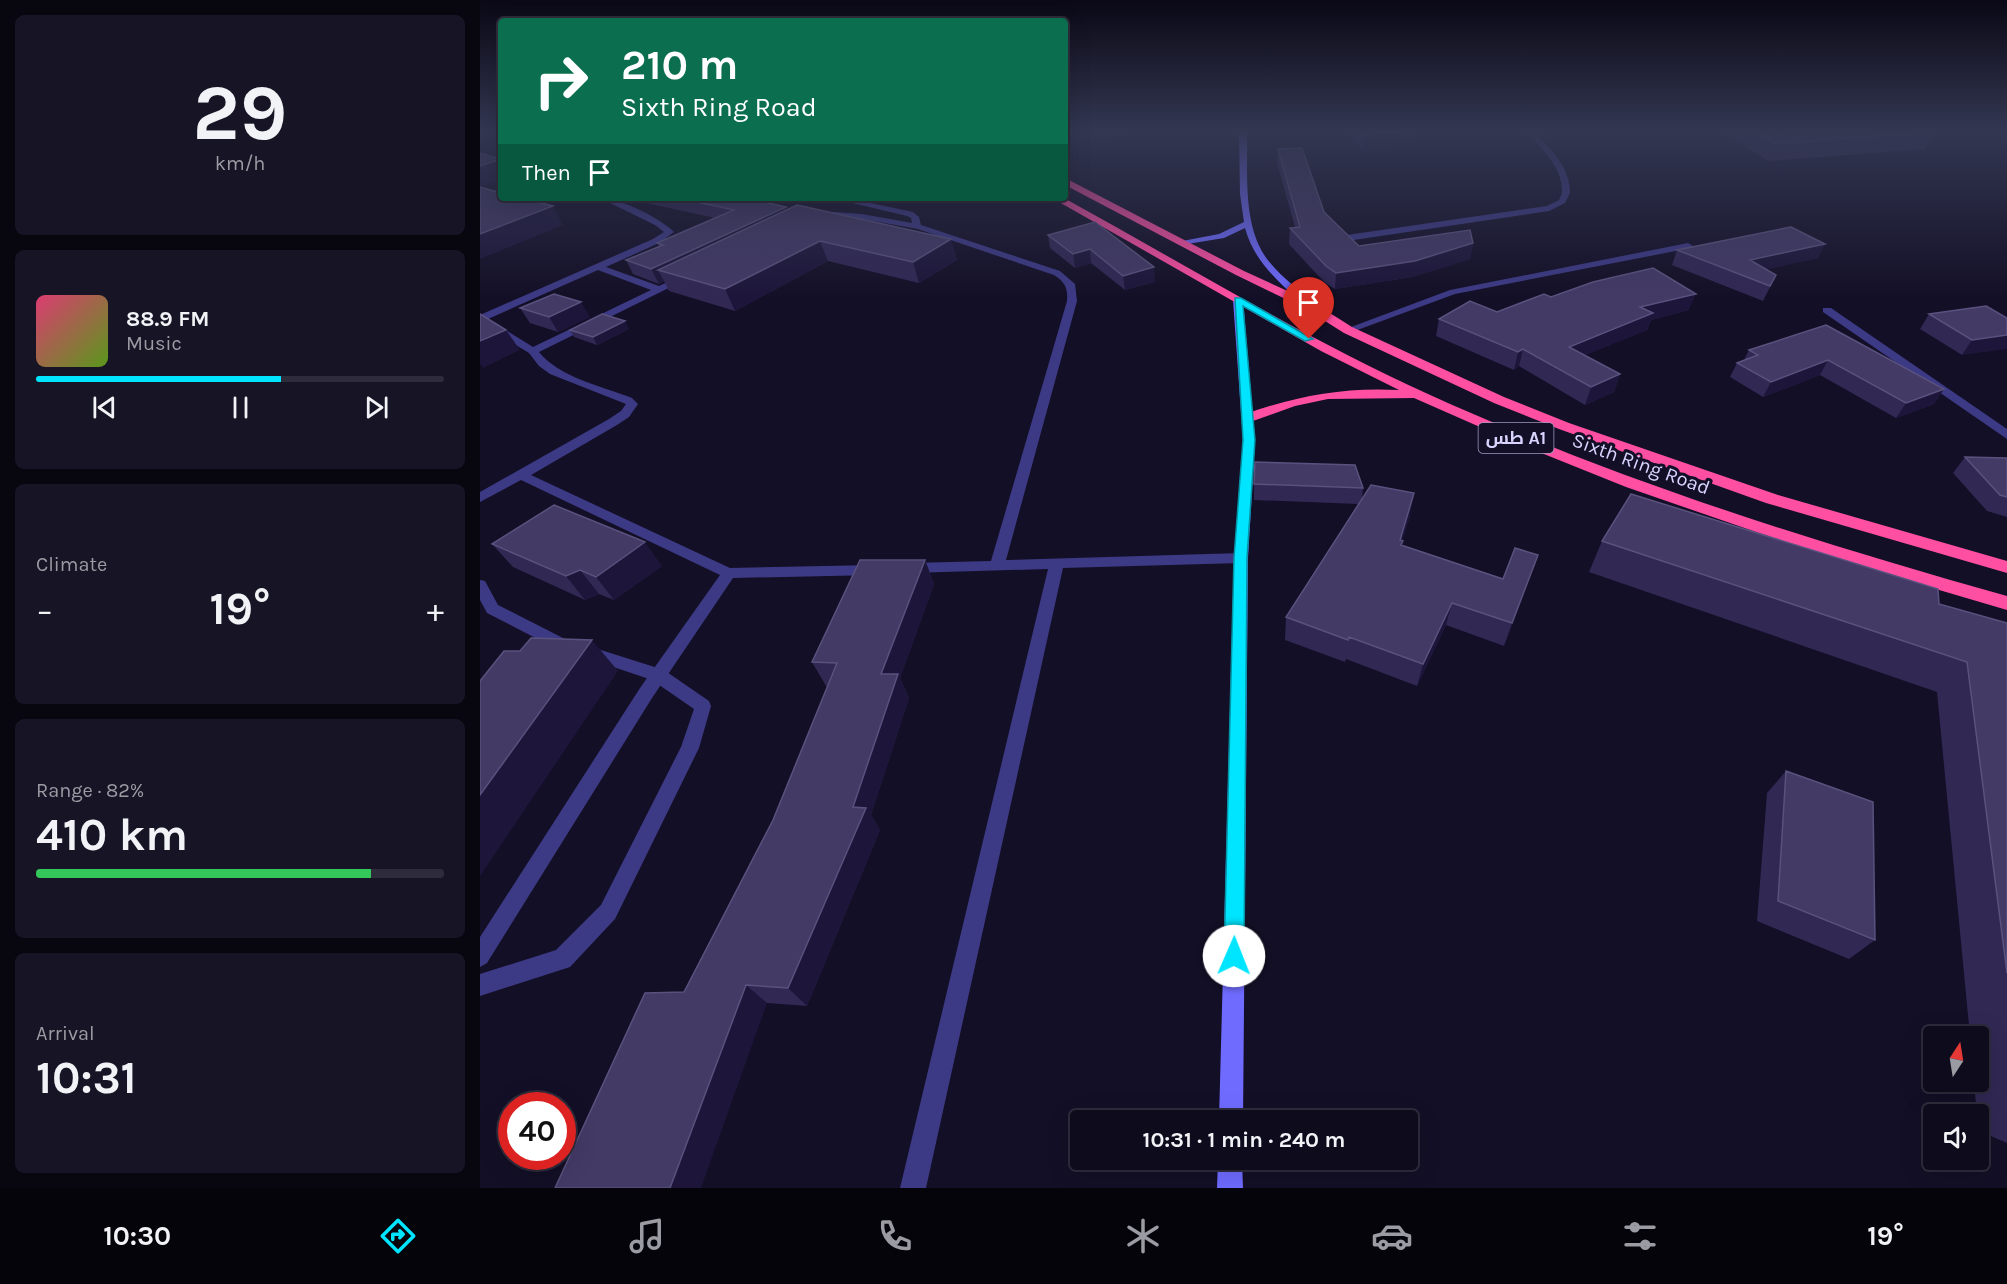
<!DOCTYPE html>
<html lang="en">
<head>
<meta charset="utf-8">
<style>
	:root { --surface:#0e0b1c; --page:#171425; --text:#f1f3f6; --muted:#9b9ba3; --line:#2e2b3b; --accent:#00e5ff }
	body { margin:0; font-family:Karla,Cairo,sans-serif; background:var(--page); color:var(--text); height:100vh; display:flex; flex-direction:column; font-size:22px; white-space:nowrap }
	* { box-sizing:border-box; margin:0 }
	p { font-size:20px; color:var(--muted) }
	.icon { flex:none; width:33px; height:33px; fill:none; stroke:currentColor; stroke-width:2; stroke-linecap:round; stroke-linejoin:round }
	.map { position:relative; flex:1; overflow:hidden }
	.sheet { display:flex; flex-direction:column; gap:15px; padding:15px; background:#08060f; width:480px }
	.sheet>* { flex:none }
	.banner { position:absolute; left:18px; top:18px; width:570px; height:183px; border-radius:6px; box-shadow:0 6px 24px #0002,0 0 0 2px var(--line); background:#0b6e4f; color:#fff; overflow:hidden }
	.needle { width:39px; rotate:12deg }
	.buttons { position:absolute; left:1443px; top:1026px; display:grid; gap:12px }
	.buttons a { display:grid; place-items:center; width:66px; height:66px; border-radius:6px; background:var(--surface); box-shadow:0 6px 24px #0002,0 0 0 2px var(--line); font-size:30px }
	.speed { position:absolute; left:18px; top:1092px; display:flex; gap:12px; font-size:30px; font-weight:700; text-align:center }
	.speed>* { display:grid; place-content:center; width:78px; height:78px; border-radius:50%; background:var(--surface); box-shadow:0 6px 24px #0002,0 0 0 2px var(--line); line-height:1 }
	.speed .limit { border:9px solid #d22; background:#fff; color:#111 }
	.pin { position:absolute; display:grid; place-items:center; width:51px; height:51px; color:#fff; margin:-62px -26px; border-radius:50% 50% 50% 0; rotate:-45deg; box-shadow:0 0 6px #0007 }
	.pin .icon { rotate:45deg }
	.me { position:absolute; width:66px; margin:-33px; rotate:1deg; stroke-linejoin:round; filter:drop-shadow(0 0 4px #0008) }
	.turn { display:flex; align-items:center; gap:21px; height:126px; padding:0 24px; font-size:27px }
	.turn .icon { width:78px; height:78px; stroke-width:2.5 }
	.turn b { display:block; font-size:42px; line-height:51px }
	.then { display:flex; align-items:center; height:57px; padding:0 24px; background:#0003; gap:12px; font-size:22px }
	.big { font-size:45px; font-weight:700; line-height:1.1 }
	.sheet .widget { flex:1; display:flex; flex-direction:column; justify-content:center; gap:9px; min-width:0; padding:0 21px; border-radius:9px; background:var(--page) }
	.sheet .dial { align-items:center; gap:0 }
	.dial b { font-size:78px; line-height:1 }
	.song { display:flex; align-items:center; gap:18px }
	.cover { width:72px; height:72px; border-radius:9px; background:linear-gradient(135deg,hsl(340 70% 55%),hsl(90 70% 35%)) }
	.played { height:6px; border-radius:3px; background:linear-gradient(90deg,var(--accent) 60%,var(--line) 60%) }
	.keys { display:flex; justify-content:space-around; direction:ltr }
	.heat { display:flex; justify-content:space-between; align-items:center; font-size:33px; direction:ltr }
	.charge { height:9px; border-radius:4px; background:linear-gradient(90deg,#34c759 82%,var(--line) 0) }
	.trip { position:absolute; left:590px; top:1110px; width:348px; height:60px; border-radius:6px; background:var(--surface); box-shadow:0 6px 24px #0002,0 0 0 2px var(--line); font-weight:700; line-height:60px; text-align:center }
	.dock { display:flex; height:96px; justify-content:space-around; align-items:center; background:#06040b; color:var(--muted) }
	.dock .icon { width:42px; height:42px }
	.dock .on { color:var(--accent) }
	.dock b { font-size:27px; color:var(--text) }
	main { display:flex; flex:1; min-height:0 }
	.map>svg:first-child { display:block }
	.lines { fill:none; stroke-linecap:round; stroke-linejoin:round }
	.lane { fill:#3d3a85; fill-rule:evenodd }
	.street { fill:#3d3a85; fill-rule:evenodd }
	.secondary { fill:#6f6bff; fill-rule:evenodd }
	.highway { fill:#ff4fa3; fill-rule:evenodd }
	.wall { fill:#312854 }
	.shaded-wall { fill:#1d163a }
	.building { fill:#433a66; stroke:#5a527e; stroke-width:1.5 }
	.route { fill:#00e5ff; stroke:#0095a6; stroke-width:1.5 }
	.labels { text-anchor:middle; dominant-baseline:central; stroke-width:6; stroke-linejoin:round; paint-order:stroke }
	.shield { fill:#130f26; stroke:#9e99be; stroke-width:1.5 }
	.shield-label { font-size:18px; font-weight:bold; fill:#d9d4ff }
	.street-label { font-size:20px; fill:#d9d4ff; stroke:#130f26 }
</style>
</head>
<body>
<main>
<section class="sheet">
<div class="widget dial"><b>29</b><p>km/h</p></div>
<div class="widget">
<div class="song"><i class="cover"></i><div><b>88.9 FM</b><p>Music</p></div></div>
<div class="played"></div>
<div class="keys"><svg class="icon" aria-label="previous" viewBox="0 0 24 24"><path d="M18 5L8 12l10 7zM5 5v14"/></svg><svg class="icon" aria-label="pause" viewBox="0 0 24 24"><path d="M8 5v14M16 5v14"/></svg><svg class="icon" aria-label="next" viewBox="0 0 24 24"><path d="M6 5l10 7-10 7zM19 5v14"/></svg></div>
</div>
<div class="widget"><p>Climate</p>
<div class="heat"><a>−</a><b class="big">19°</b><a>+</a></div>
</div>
<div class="widget"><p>Range · 82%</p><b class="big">410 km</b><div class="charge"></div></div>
<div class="widget"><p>Arrival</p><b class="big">10:31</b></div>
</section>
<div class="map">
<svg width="1527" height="1188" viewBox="0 0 1527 1188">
	<rect width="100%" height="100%" fill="#130f26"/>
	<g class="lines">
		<path class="lane" d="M 0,580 L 5,581 L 18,605 L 83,638 L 184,670 L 229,701 L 231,706 L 219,748 L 135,919 L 90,967 L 0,996 L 0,974 L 76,950 L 121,905 L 201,747 L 214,709 L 172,680 L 71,646 L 7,613 L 0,600 Z"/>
		<path class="street" d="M 1047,132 L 1054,132 C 1071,149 1090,167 1090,193 L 1085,203 L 1069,211 L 860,242 L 856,239 L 860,236 L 1067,206 L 1079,200 L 1082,193 C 1083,166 1062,151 1047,132 Z
			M 21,189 L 21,194 L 0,200 L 0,195 Z
			M 120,198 C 140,198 180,218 194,232 L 179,243 L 126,267 L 179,286 L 201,276 L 209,278 L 59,352 C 80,378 122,386 152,398 L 158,404 L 149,417 L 137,425 L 51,475 L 250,568 L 394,565 L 401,570 L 394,575 L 253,578 L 172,698 L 7,963 L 0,967 L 0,937 L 160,688 L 240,575 L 41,480 L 0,502 L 0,492 L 129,419 L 141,411 L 146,404 L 70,374 L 59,366 L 49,353 L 0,323 L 0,315 L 173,239 L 184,232 L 175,225 ZM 118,270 L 171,290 L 53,347 L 8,319 Z
			M 351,198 L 367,198 L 433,212 L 439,217 L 441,225 L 580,271 L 595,284 L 597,301 L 526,560 L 761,553 L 768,558 L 761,563 L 583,568 L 446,1188 L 420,1188 L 568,569 L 430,573 L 423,568 L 430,563 L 511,561 L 587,301 C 588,288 585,282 574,275 L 438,229 L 382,219 L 350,217 L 350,213 L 353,212 L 382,214 L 432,223 L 431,218 L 427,216 Z
			M 1208,243 L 1213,246 L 1211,248 L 975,294 L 872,332 L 863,330 L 970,290 Z
			M 1343,308 L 1351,308 L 1527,429 L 1527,439 L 1343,312 Z"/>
		<path class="secondary" d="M 759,132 L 767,132 C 768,172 762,225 787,259 C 800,276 818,289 834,304 L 834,308 L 826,308 C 801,283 775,264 765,228 L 744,238 L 701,245 L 697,242 L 739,234 L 764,222 L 760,194 Z
			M 758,297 L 763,300 L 775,440 L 768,558 L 763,1120 L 739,1120 L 754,558 L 763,440 L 753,300 Z
			M 738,1160 L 762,1160 L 763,1188 L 737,1188 Z"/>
		<path class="highway" d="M 585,178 L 764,271 L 834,303 L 872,327 L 1024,397 L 1089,423 L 1298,495 L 1527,561 L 1527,573 L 1286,503 L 1079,429 L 1014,403 L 864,333 L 826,309 L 756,275 L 585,185 Z
			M 572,198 L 584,198 C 704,264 823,337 948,394 C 1135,479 1330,541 1527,596 L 1527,610 L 1354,559 L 1146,487 L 1034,442 L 934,398 L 848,399 L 815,406 L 773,421 L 763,421 L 761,418 L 763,415 C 815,396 863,387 919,390 L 841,351 Z"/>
	</g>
	<path class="wall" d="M 21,132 L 21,141 L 17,133 Z
		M 868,132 L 935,132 L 933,146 L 883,151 Z
		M 1240,132 L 1454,132 L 1445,149 L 1289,161 Z
		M 798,149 L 844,212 L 879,246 L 993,243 L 990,259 L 932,277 L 855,289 L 845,283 L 809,244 L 810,228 L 815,227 L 797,163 Z
		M 147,198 L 277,198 L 277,200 L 306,207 L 307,210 L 471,239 L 477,260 L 439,283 L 348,261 L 255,311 L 189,291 L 184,281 L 179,284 L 153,274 L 146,260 L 179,247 L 177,243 L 235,218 L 148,199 Z
		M 615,222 L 675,282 L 645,290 L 611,263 L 595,268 L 570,248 L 568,235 Z
		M 1197,250 L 1338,258 L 1286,269 L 1296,275 L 1283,301 L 1192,265 Z
		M 1071,297 L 1209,310 L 1171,320 L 1167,330 L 1105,355 L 1140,374 L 1134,392 L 1105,405 L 1039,366 L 1034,370 L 956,336 L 959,319 L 1017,312 Z
		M 40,308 L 110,317 L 78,332 L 50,323 Z
		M 1449,314 L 1527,318 L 1482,355 L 1440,329 Z
		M 1346,325 L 1464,389 L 1454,404 L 1416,418 L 1340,375 L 1283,397 L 1250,377 L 1257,363 L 1264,360 L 1269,350 Z
		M 149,329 L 117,345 L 94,337 L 90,330 Z
		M 1485,457 L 1527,458 L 1527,517 L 1507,511 L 1473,473 Z
		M 774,484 L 883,488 L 882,499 L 930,516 L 922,541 L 922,545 L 1023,579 L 1050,577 L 1024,646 L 966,625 L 937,686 L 866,659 L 865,662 L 805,640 L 806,617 L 878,504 L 774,500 Z
		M 1122,541 L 1459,604 L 1527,623 L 1527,1143 L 1499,1131 L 1498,1114 L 1497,1114 L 1494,1082 L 1498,1082 L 1498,1036 L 1490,1036 L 1457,692 L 1109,572 Z
		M 12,544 L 182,566 L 134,600 L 119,594 L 105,600 L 33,567 Z
		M 445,560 L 454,584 L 420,678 L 429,698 L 391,815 L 400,830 L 327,1006 L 287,1003 L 204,992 L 293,820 L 348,686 L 346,686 L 332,662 Z
		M 1306,771 L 1395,940 L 1369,959 L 1277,921 L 1287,793 Z"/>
	<path class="shaded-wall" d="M 591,132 L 644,132 L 644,133 L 586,149 L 585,133 Z
		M 918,132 L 935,132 L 933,146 L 883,151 L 884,135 Z
		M 21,159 L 21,180 L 0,187 L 0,166 Z
		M 73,206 L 83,225 L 0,259 L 0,234 Z
		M 306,207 L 311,220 L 178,270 L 184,281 L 179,284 L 171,269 Z
		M 471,239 L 477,260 L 439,283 L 433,262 Z
		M 340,241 L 348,261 L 255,311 L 245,289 Z
		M 993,243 L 990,259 L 932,277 L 855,289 L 856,273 Z
		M 1345,244 L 1338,258 L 1264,274 L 1270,260 Z
		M 610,249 L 611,263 L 595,268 L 593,254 Z
		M 674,267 L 675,282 L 645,290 L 643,276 Z
		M 1216,294 L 1209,310 L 1171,320 L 1167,330 L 1084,364 L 1089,347 L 1160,307 Z
		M 101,302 L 110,317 L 78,332 L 69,317 Z
		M 145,321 L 149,329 L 117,345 L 113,337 Z
		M 26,330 L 40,350 L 3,368 L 0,364 L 0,341 Z
		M 1527,335 L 1527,349 L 1482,355 L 1492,340 Z
		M 1043,349 L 1039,366 L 1034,370 L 1038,352 Z
		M 1348,360 L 1340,375 L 1283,397 L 1291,382 Z
		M 1140,374 L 1134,392 L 1105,405 L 1111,387 Z
		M 1464,389 L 1454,404 L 1416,418 L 1426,403 Z
		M 934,493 L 930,516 L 921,544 L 923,541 L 919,564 L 920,540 Z
		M 165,542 L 182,566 L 134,600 L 116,577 Z
		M 1058,555 L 1050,577 L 1024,646 L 1032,623 Z
		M 445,560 L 454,584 L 420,678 L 429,698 L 391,815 L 400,830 L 327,1006 L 308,988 L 373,807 L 401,674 Z
		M 100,570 L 119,594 L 105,600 L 86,576 Z
		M 972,603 L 966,625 L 937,686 L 943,664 Z
		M 112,640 L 138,671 L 0,876 L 0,795 Z
		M 266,985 L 287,1003 L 221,1188 L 190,1188 Z"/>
	<path class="building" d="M 882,132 L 918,132 L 884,135 Z
		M 1275,132 L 1454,132 L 1296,144 Z
		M 822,148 L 844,212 L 879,246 L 990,230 L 993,243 L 935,261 L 856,273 L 846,266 L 810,228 L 820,227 L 798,149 Z
		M 0,153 L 21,159 L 0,166 Z
		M 0,187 L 21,193 L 21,198 L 42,198 L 73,206 L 0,234 Z
		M 198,198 L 273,198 L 272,201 L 276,200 L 306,207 L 171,269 L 146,260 L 183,245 L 177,243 L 254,210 Z
		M 317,205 L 471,239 L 433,262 L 340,241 L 245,289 L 178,270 Z
		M 615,222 L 674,267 L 643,276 L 610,249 L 593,254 L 568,235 Z
		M 1311,227 L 1345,244 L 1270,260 L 1296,275 L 1290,286 L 1197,250 Z
		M 1173,268 L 1216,294 L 1160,307 L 1173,313 L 1089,347 L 1140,374 L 1111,387 L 1043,349 L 1038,352 L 959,319 L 990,301 L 1017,312 L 1064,294 L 1071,297 L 1113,282 Z
		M 74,294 L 101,302 L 69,317 L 40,308 Z
		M 1506,306 L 1527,318 L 1527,335 L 1492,340 L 1449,314 Z
		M 0,314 L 26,330 L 0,341 Z
		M 122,314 L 145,321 L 113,337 L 90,330 Z
		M 1346,325 L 1464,389 L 1426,403 L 1348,360 L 1291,382 L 1257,363 L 1278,355 L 1269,350 Z
		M 1485,457 L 1527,458 L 1527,497 L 1520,495 Z
		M 775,462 L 875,465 L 883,488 L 774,484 Z
		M 891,485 L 934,493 L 920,540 L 923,541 L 921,545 L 1023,579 L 1035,548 L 1058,555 L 1032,623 L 972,603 L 943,664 L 869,637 L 868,640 L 806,617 Z
		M 1151,494 L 1458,589 L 1459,604 L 1527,623 L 1527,973 L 1487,662 L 1122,541 Z
		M 74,505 L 165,542 L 116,577 L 100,570 L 86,576 L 12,544 Z
		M 380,560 L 445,560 L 401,674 L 418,674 L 373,807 L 386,808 L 308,988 L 266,985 L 190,1188 L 75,1188 L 165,993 L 204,992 L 293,820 L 357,663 L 332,662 Z
		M 51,638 L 112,640 L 0,795 L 0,681 L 24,651 L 40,651 Z
		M 1306,771 L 1393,802 L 1395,940 L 1298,901 Z"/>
	<linearGradient id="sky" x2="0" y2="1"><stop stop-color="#0a0815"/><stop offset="0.44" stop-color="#333752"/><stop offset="1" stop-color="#333752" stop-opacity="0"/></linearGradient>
	<rect width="1527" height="298" fill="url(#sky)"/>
	<path class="route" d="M 755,298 L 761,298 L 833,339 L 825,341 L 763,306 L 775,440 L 767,558 L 764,956 L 761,963 L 754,966 L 747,963 L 744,956 L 754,558 L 763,440 Z"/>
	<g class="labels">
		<rect class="shield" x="998.5" y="423" width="75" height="30" rx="4.5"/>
		<g class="shield-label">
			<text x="1036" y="438">طس A1</text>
		</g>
		<g class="street-label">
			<text transform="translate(1161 464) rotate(20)">Sixth Ring Road</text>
		</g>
	</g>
</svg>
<div class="buttons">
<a><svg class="needle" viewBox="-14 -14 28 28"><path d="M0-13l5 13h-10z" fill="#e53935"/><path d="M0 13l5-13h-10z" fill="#9b9ba3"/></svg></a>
<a><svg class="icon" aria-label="sound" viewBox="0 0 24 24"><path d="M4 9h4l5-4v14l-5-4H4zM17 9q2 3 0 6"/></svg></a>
</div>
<div class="speed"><div class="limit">40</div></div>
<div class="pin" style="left:829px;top:339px;background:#d93025"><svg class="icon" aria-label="arrive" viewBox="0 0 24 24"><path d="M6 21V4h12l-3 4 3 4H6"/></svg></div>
<svg class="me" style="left:754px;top:956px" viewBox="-20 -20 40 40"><circle r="19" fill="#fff"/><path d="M0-13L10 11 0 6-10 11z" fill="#00e5ff"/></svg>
<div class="trip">10:31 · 1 min · 240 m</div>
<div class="banner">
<div class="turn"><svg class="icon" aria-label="right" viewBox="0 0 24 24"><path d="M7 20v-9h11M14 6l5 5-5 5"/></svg><div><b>210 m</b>Sixth Ring Road</div></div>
<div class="then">Then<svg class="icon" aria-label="arrive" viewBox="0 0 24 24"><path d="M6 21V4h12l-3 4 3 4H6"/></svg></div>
</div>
</div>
</main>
<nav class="dock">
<b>10:30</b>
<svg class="icon on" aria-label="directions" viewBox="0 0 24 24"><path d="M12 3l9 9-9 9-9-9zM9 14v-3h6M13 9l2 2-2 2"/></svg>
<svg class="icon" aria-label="music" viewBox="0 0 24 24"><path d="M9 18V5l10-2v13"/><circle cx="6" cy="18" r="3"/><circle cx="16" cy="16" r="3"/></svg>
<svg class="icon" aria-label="phone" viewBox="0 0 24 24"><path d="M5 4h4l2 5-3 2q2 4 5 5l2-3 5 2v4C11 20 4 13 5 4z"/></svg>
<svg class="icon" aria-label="climate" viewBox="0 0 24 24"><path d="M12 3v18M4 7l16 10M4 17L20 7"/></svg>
<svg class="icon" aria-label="car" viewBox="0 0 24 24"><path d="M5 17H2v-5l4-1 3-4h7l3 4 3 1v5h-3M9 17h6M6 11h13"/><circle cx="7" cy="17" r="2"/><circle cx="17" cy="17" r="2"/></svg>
<svg class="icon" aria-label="filters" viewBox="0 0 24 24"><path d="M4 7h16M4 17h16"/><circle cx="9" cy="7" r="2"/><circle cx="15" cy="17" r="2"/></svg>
<b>19°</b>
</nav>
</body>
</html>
